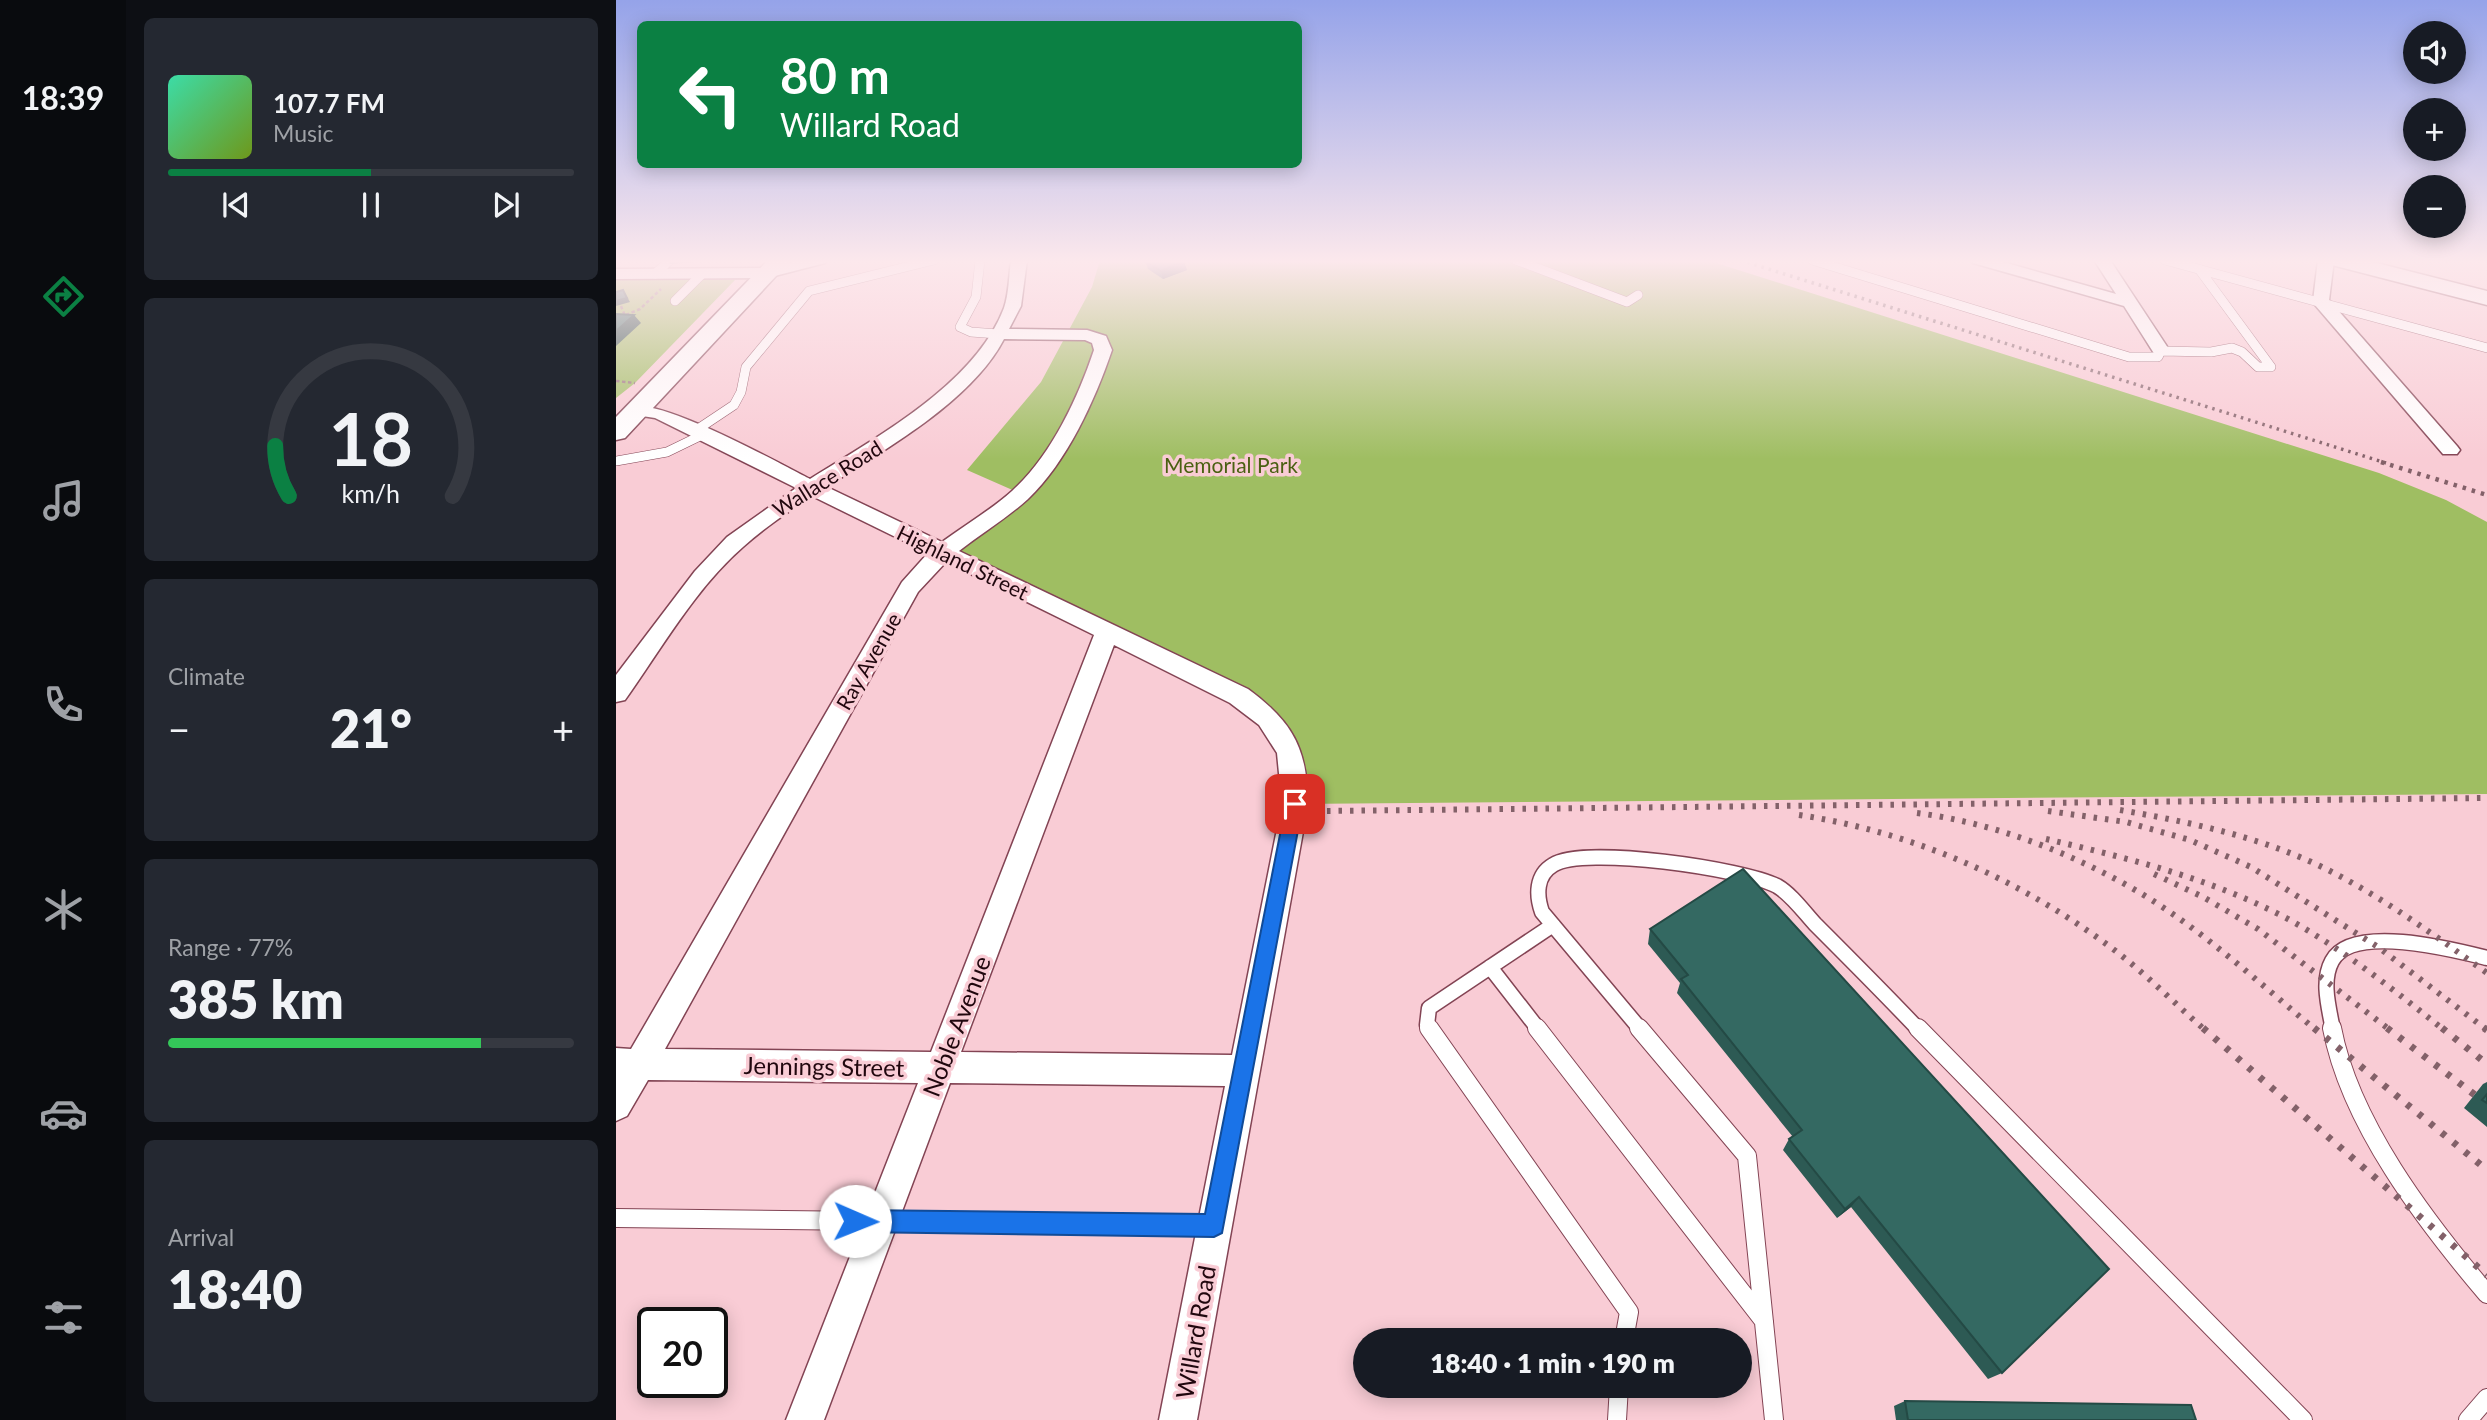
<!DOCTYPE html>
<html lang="en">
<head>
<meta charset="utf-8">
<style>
	:root { --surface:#171b24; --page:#242831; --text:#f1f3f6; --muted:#9ea1a6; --line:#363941; --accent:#0b8043 }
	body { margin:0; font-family:Lato,sans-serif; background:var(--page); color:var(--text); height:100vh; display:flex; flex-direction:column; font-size:26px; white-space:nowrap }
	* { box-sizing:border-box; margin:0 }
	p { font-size:23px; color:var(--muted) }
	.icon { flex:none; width:38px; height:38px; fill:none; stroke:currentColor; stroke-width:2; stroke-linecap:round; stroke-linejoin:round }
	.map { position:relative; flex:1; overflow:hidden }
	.drawer { display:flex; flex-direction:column; gap:18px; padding:18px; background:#0d0f14; width:490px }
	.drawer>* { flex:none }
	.banner { position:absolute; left:21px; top:21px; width:665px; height:147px; border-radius:10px; box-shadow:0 4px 18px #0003; background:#0b8043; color:#fff; overflow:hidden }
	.tools { position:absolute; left:1787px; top:21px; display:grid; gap:14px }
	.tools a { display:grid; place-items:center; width:63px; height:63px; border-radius:50%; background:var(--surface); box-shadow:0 4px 18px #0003; font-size:35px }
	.speed { position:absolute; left:21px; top:1307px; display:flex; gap:14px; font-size:35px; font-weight:700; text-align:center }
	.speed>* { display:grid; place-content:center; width:91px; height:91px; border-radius:50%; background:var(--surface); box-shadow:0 4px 18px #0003; line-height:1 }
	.speed .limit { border:4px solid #111; border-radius:10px; background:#fff; color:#111 }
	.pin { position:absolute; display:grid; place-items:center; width:60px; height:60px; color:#fff; margin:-30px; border-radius:14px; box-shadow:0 4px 10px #0006 }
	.me { position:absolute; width:77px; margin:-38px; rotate:91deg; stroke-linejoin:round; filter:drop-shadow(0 0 5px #0008) }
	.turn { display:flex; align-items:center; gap:24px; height:147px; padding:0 28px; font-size:32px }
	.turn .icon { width:91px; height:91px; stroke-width:2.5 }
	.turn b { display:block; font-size:49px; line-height:60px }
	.big { font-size:52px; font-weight:800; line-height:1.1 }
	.drawer .tile { flex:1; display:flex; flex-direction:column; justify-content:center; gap:10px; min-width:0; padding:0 24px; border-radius:10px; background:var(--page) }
	.drawer .dial { align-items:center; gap:0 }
	.dial svg { height:182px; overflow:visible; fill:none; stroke:var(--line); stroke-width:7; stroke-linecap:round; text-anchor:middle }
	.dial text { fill:var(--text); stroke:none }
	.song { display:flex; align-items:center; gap:21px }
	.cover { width:84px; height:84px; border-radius:10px; background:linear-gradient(135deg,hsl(160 70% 55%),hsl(80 70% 35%)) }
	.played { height:7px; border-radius:4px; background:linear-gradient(90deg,var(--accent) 50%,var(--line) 50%) }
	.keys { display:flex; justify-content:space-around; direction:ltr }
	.heat { display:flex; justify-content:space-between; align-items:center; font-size:38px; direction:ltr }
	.charge { height:10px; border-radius:5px; background:linear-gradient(90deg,#34c759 77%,var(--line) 0) }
	.trip { position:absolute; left:737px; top:1328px; width:399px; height:70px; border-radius:35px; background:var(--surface); box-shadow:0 4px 18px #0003; font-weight:800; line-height:70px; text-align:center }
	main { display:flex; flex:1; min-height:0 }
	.menu { display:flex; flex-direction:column; width:126px; justify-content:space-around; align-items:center; background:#090b0e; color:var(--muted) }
	.menu .icon { width:49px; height:49px }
	.menu .current { color:var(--accent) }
	.menu b { font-size:32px; color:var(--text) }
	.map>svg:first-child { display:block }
	.green { fill:#9fbe62 }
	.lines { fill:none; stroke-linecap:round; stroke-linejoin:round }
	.lane-far2-casing { stroke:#834454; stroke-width:10 }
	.lane-far1-casing { stroke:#834454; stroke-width:17 }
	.lane-casing { stroke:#834454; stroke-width:20 }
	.street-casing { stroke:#834454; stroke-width:3 }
	.secondary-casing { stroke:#834454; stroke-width:3 }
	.path { stroke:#947078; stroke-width:2.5; stroke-dasharray:3.5 2.5; stroke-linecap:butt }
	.lane-far2 { stroke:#fff; stroke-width:9 }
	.lane-far1 { stroke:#fff; stroke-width:14 }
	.lane { stroke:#fff; stroke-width:18 }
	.street { fill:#fff; fill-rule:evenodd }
	.secondary { fill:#fff; fill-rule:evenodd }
	.rail-far3 { stroke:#836169; stroke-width:3.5; stroke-dasharray:2.5 5; stroke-linecap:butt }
	.rail-far2 { stroke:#836169; stroke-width:4.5; stroke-dasharray:3.5 6; stroke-linecap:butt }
	.rail-far1 { stroke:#836169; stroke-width:6; stroke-dasharray:3.5 8; stroke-linecap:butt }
	.rail { stroke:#836169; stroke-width:7; stroke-dasharray:5 10; stroke-linecap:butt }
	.wall { fill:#2d5a54 }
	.shaded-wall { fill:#244a45 }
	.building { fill:#346962; stroke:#244a45; stroke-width:2 }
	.route { fill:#1a73e8; stroke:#114b97; stroke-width:2 }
	.labels { text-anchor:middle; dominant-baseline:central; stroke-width:7; stroke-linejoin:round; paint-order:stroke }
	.park-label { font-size:21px; fill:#4a6012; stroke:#f9ccd5 }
	.street-label { font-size:21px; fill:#20070e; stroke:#f9ccd5 }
	.near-street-label { font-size:24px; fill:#20070e; stroke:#f9ccd5 }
</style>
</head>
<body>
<main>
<nav class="menu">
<b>18:39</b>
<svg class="icon current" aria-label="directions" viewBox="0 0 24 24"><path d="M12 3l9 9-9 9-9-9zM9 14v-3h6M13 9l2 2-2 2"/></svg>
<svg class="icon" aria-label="music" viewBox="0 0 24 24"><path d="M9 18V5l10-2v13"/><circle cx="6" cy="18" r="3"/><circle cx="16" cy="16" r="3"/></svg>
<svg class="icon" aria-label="phone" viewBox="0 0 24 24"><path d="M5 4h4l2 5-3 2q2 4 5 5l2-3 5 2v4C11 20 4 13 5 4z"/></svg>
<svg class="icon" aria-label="climate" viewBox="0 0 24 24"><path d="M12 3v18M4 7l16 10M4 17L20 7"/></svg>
<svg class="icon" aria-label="car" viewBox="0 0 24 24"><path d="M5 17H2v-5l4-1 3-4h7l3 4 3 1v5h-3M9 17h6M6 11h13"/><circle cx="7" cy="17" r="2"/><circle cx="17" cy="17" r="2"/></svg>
<svg class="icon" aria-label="filters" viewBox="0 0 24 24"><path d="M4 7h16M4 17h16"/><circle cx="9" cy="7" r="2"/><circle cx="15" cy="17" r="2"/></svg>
</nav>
<section class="drawer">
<div class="tile">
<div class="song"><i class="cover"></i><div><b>107.7 FM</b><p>Music</p></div></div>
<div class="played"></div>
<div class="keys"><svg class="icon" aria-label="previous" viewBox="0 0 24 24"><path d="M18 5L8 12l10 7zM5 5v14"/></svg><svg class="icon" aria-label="pause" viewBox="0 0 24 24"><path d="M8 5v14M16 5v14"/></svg><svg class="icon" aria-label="next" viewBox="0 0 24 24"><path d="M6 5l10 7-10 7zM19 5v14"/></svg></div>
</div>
<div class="tile dial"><svg viewBox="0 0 100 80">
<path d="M14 69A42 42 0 1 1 86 69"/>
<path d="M14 69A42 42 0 0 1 8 47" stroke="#0b8043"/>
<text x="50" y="56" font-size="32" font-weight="700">18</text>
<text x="50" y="72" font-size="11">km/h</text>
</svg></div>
<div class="tile"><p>Climate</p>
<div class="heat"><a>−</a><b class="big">21°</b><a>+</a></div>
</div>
<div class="tile"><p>Range · 77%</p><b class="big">385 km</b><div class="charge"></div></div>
<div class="tile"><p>Arrival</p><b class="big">18:40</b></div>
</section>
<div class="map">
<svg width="1871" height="1420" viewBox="0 0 1871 1420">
	<rect width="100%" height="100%" fill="#f9ccd5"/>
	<path class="green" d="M 484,260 L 839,260 L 847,263 L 848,260 L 1091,260 L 1763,473 L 1830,500 L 1871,522 L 1871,794 L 679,804 L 663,728 L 329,553 L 401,492 L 351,470 L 425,382 L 476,287 Z
		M 0,280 L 119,280 L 19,383 L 0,398 Z"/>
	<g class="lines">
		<defs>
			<path id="lane-far2" d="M 364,260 L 360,297 L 344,327 L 355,332 L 382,334
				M 900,260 L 1011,302 L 1022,295
				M 1196,260 L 1513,357 L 1542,357 L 1545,351 L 1595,352 L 1616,348 L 1626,352 L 1642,367 L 1655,367 L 1583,269
				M 1549,260 L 1871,348
				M 39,274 L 54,260
				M 59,301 L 86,274
				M 79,431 L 118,405 L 125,392 L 130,367 L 193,291 L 318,260
				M 0,461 L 51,452 L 86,435"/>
			<path id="lane-far1" d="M 874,967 L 923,1030
				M 814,1030 L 811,1025 L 813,1008 L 937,925
				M 1025,1030 L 926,912 C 920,895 920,875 937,865 C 967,845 1128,869 1161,886 C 1175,894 1188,912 1199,924 C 1234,959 1269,994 1303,1030
				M 1717,1030 C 1713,1008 1705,981 1716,961 C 1736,923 1839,950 1871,958"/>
			<path id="lane" d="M 813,1028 L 1013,1312 L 1008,1340
				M 921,1028 L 1148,1321
				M 1023,1028 L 1131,1156 L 1158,1420
				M 1302,1028 L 1687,1420
				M 1716,1028 C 1734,1123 1809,1221 1871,1294
				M 0,1218 L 598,1225
				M 1001,1420 L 1003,1386
				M 1852,1420 L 1871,1398"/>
			<path id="street" d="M 184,260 L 211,260 L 209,263 L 151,278 L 0,279 L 0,269 L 151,268 Z
				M 395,260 L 411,260 L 405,306 L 393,329 L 471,330 L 490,336 L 496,350 C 479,400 451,462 412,499 C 391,518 366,533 343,551 L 632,689 C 677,722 691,748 692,804 L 581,1420 L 543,1420 L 609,1086 L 334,1083 L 208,1420 L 170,1420 L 302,1083 L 32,1080 L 11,1116 L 0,1121 L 0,1048 L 15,1049 L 286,582 L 312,553 L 196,496 C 172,512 148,528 127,547 C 79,589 46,648 9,700 L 0,702 L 0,675 L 79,571 L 111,537 L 180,488 L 39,418 L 13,414 L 11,410 C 28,388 168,466 194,479 C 261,437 359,384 388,308 C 393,294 393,275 395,260 ZM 388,339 L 469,340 L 476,343 L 478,350 C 462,398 435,456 396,491 C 375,510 349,525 326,542 L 211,487 C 269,449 355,402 388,339 ZM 330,562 L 478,635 L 315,1052 L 49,1049 L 302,592 ZM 498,645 L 614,703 L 643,725 L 661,753 L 666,804 L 616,1055 L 345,1052 Z
				M 1355,260 L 1380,260 L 1500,294 L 1478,260 L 1494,260 L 1554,351 L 1545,356 L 1539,355 L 1508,306 L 1357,263 Z
				M 1702,260 L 1718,260 L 1713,300 L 1841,446 L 1844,450 L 1841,454 L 1827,454 L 1699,305 L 1697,301 Z"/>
			<path id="secondary" d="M 152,260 L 175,260 L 9,438 L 0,440 L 0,417 Z
				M 1713,260 L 1749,260 L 1871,291 L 1871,305 L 1716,265 Z"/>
		</defs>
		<use href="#lane-far2" class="lane-far2-casing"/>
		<use href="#lane-far1" class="lane-far1-casing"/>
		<use href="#lane" class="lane-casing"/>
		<use href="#street" class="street-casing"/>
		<use href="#secondary" class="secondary-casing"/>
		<path class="path" d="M 5,306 L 9,316
			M 10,315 L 24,309 L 45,289
			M 0,381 L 19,383"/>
		<use href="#lane-far2" class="lane-far2"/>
		<use href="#lane-far1" class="lane-far1"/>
		<use href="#lane" class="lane"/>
		<use href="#street" class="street"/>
		<use href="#secondary" class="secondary"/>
		<path class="rail-far3" d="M 1124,260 L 1770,463"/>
		<path class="rail-far2" d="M 1765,462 L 1871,495"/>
		<path class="rail-far1" d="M 1504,810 C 1573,822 1641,836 1704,866 C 1764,895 1818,935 1871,973
			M 711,811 L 1871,798
			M 1432,811 L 1510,822 L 1574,840 L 1635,867 L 1762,947 L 1871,1030
			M 1301,813 C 1379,823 1459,854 1526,894 C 1589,932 1644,984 1700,1030
			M 1183,815 C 1296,832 1401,878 1493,946 C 1527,971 1557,1002 1589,1030
			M 1430,839 C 1512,858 1597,879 1672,919 C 1728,950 1778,990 1828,1030
			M 1538,874 L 1587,897 L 1642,929 L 1774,1030"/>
		<path class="rail" d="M 1587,1028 L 1871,1275
			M 1698,1028 L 1871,1170
			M 1771,1028 L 1859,1095
			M 1826,1028 L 1871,1064
			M 1868,1028 L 1871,1030"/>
	</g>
	<path class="wall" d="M 52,260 L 92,260 L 91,261 L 54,264 Z
		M 529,261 L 571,270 L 547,279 L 532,269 Z
		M 1127,869 L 1386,1373 L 1372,1379 L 1235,1207 L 1221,1218 L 1167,1150 L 1173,1139 L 1177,1137 L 1061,993 L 1064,983 L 1032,944 L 1034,929 Z
		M 1871,1082 L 1871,1127 L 1848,1108 L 1867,1084 Z
		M 1289,1401 L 1580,1420 L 1280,1420 L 1278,1406 Z"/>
	<path class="shaded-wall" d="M 568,261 L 571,270 L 547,279 L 545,271 Z
		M 7,290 L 14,302 L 0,306 L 0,301 Z
		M 18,315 L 25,323 L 0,346 L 0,331 Z
		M 1243,1197 L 1235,1207 L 1221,1218 L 1229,1209 Z"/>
	<path class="building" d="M 531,260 L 566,260 L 568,261 L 545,271 L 529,261 Z
		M 7,290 L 11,298 L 0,301 L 0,292 Z
		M 0,314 L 18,315 L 0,331 Z
		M 1127,869 L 1493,1269 L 1386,1373 L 1243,1197 L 1229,1209 L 1173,1139 L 1186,1130 L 1065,979 L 1072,975 L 1034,929 Z
		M 1871,1094 L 1871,1103 L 1866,1100 Z
		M 1289,1401 L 1575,1405 L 1580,1420 L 1292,1420 Z"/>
	<linearGradient id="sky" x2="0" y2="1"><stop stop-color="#95a3e9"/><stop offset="0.57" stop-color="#fce8ec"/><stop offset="1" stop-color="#fce8ec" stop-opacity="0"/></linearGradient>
	<rect width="1871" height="459" fill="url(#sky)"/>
	<path class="route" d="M 679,797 L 687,804 L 606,1233 L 598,1237 L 239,1232 L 231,1229 L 227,1221 L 231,1213 L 239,1210 L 589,1214 L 670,804 Z"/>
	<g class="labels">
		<g class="park-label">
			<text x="615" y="464">Memorial Park</text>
		</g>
		<g class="street-label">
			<text transform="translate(211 478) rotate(-32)">Wallace Road</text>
			<text transform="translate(347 562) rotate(26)">Highland Street</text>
			<text transform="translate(252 661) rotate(-60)">Ray Avenue</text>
		</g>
		<g class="near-street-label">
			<text transform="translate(340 1026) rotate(-69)">Noble Avenue</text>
			<text transform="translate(208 1066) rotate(1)">Jennings Street</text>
			<text transform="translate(579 1332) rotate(-80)">Willard Road</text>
		</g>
	</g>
</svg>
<div class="tools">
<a><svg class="icon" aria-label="sound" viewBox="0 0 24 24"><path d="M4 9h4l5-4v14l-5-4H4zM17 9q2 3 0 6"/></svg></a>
<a>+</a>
<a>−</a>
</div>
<div class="speed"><div class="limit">20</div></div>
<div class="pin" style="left:679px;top:804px;background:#d93025"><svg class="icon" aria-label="arrive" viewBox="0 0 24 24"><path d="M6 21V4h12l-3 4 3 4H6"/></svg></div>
<svg class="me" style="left:239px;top:1221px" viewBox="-20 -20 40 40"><circle r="19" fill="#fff"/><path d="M0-13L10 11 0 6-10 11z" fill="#1a73e8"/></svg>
<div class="trip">18:40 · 1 min · 190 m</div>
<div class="banner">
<div class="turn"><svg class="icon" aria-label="left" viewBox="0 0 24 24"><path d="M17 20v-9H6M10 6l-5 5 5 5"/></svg><div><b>80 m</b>Willard Road</div></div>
</div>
</div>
</main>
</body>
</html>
